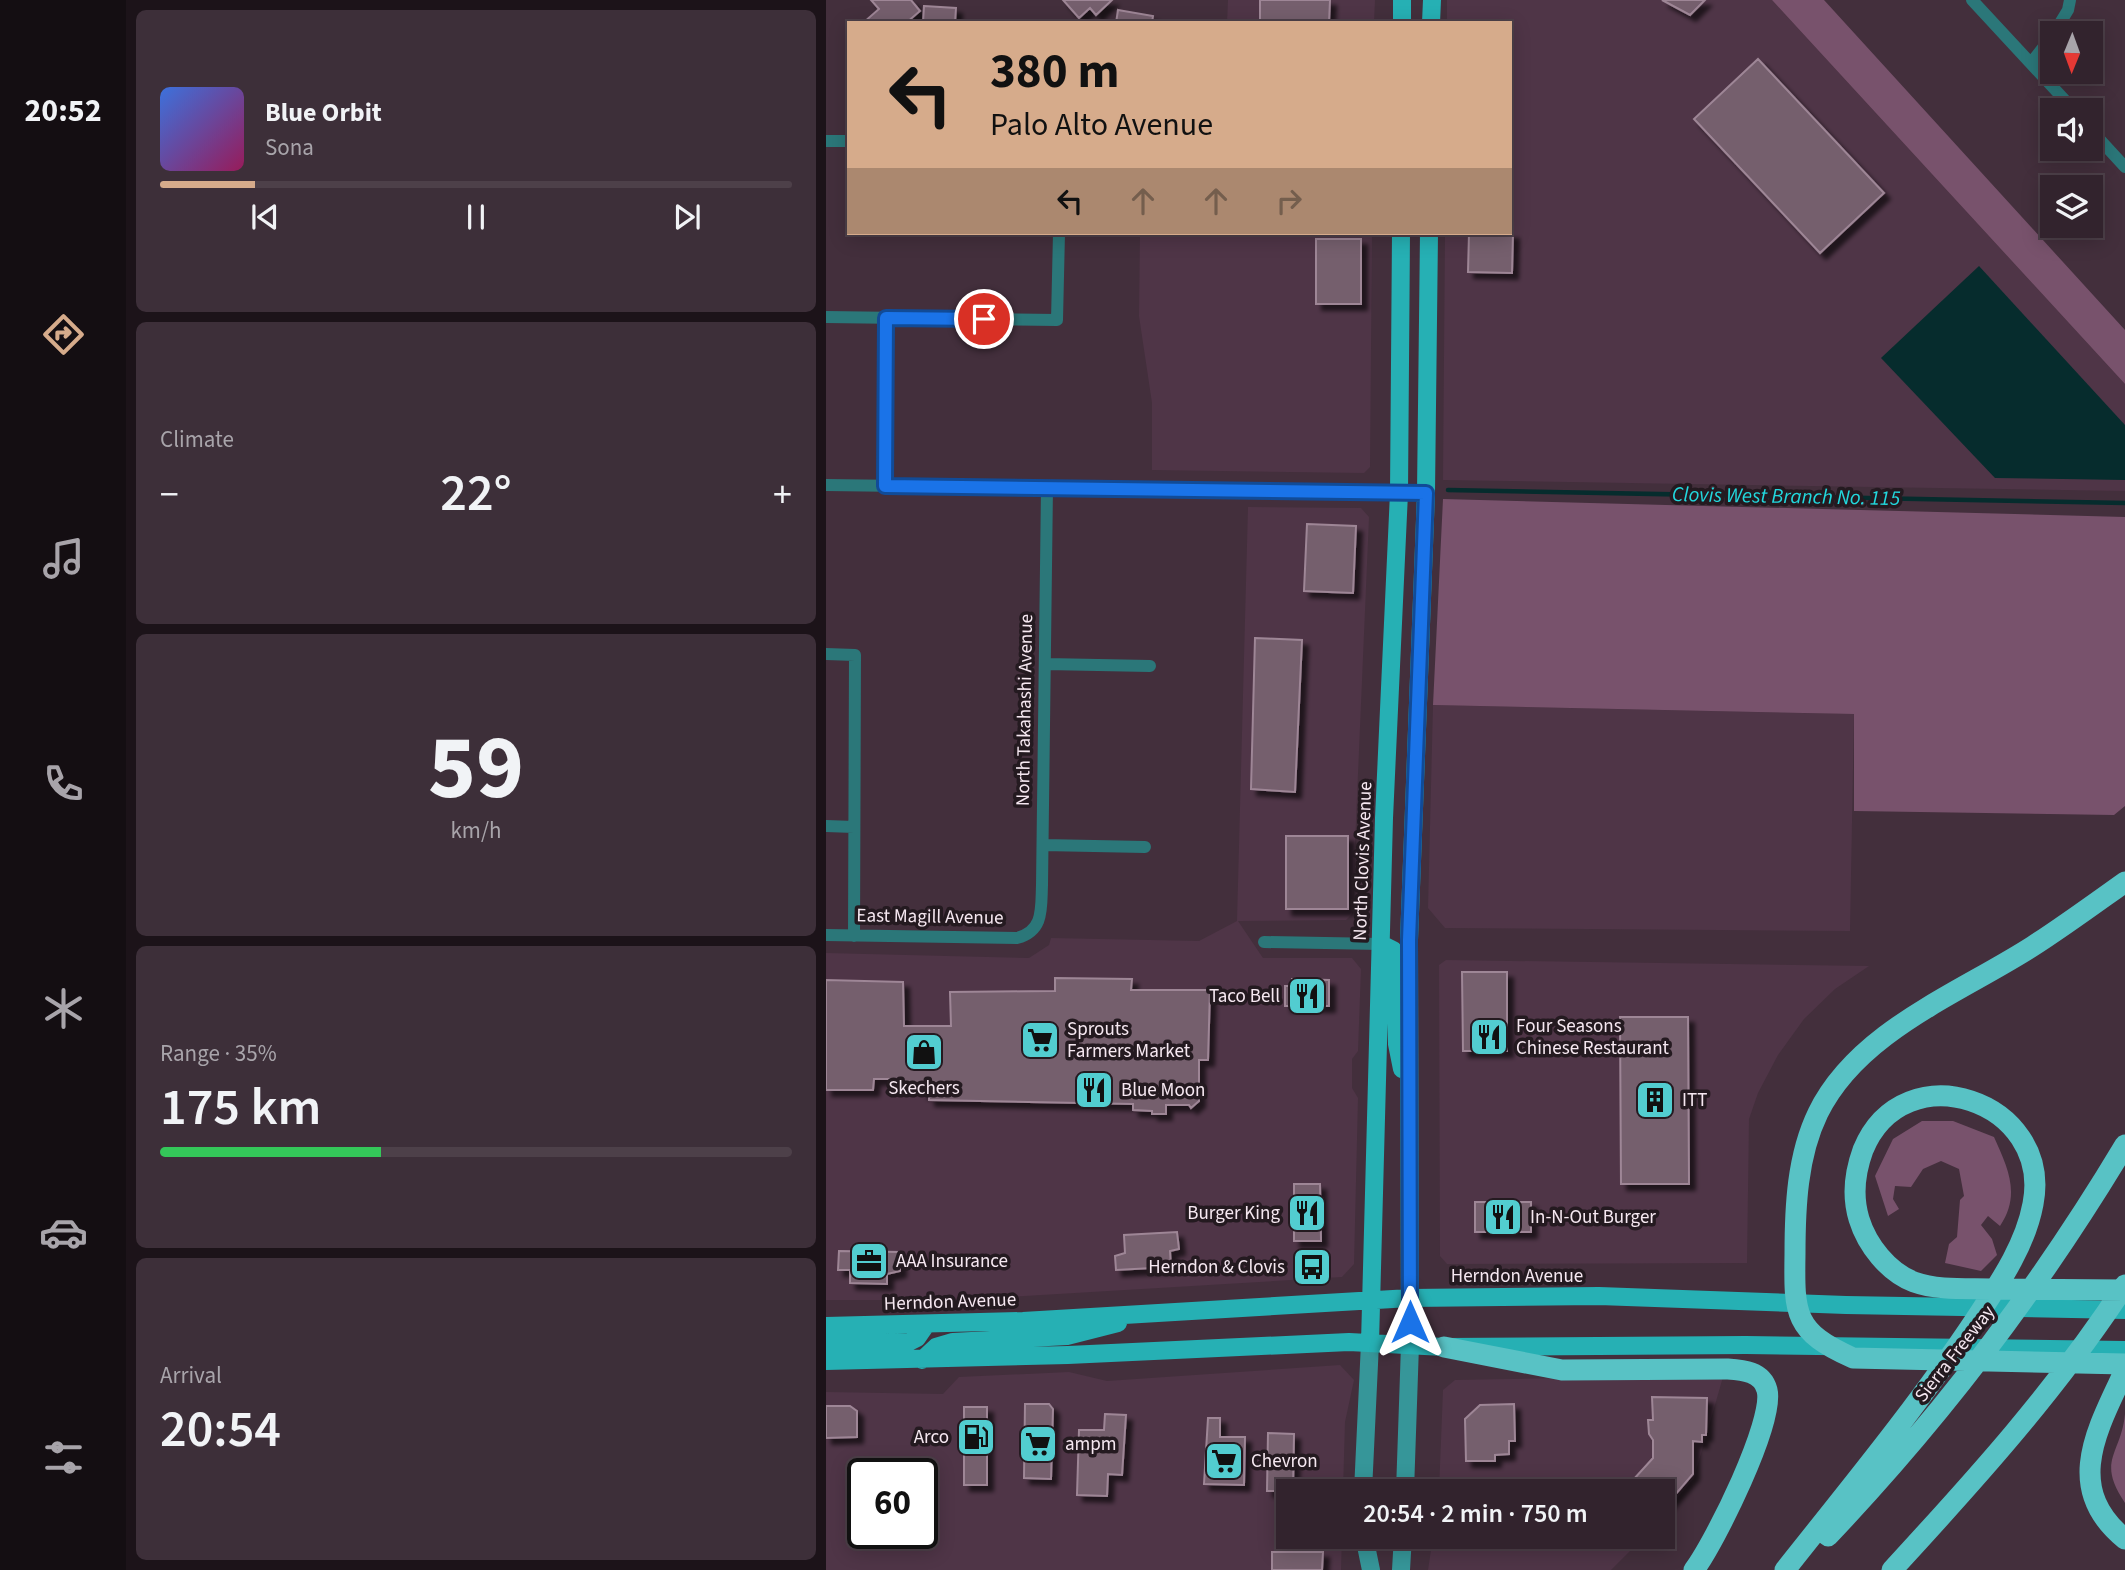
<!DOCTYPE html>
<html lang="en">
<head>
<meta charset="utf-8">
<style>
	:root { --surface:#32232d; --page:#3d2f39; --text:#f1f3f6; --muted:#a8a4aa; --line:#4d4049; --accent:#d6ab8b }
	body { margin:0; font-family:"Source Sans 3",sans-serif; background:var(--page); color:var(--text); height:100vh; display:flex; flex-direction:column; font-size:26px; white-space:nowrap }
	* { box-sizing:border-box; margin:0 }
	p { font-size:23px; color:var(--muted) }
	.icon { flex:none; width:38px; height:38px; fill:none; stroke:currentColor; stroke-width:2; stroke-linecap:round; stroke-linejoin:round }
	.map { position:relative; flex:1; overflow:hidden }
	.details { display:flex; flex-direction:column; gap:10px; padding:10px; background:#1c1319; width:700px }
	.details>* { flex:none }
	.hud { position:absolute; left:21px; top:21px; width:665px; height:214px; border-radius:0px; box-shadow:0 4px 18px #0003,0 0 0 2px var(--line); background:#d6ab8b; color:#111; overflow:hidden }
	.needle { width:46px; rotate:181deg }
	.fabs { position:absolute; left:1214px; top:21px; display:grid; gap:14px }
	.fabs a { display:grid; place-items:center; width:63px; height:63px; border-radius:0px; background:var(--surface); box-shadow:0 4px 18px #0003,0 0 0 2px var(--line); font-size:35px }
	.speed { position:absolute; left:21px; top:1458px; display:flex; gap:14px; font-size:35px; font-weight:700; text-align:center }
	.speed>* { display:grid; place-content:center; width:91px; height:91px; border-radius:50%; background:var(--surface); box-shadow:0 4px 18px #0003,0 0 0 2px var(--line); line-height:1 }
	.speed .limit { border:4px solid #111; border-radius:10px; background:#fff; color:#111 }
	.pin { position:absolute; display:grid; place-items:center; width:60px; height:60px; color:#fff; margin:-30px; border:4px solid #fff; border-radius:50%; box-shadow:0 2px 7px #0007 }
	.me { position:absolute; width:77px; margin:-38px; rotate:0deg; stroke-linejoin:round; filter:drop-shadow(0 0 5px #0008) }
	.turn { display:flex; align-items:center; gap:24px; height:147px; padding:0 28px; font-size:32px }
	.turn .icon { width:91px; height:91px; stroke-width:2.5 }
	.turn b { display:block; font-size:49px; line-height:60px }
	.lanes { display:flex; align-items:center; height:66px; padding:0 28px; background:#0003; justify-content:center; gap:35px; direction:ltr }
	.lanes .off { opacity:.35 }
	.big { font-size:52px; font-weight:600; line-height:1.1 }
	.details .tile { flex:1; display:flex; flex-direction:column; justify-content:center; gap:10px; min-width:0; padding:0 24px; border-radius:10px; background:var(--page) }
	.details .dial { align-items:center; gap:0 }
	.dial b { font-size:91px; line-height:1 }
	.song { display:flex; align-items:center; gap:21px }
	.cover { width:84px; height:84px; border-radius:10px; background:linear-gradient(135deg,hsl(220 70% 55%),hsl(330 70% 35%)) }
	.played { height:7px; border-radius:4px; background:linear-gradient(90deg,var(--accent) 15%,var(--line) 15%) }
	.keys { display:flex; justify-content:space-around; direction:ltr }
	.heat { display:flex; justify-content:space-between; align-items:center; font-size:38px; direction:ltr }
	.charge { height:10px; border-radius:5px; background:linear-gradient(90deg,#34c759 35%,var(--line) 0) }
	.trip { position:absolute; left:450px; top:1479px; width:399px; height:70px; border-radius:0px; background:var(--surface); box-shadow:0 4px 18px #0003,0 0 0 2px var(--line); font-weight:600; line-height:70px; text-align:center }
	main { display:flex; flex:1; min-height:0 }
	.tab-bar { display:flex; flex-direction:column; width:126px; justify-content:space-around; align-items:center; background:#140e12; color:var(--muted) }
	.tab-bar .icon { width:49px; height:49px }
	.tab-bar .current { color:var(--accent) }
	.tab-bar b { font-size:32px; color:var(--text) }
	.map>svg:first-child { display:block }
	.built { fill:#4f3547; fill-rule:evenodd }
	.green { fill:#78526c }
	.water { fill:#062c2d }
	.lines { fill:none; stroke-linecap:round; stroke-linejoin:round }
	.stream { stroke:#062c2d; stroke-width:4.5 }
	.building { fill:#745e6d; stroke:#9e8696; stroke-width:2; filter:url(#shadow) }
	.street { stroke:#2b7779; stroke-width:12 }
	.secondary { stroke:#369699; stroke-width:18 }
	.primary { stroke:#26b0b4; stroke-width:18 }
	.highway { stroke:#58c2c5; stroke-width:21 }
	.route-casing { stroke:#114b97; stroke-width:18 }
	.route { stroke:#1a73e8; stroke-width:12 }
	.labels { text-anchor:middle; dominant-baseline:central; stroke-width:7; stroke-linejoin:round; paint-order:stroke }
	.street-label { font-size:19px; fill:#f6e8f1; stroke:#241a20 }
	.poi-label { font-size:19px; fill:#f6e8f1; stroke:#241a20; text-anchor:start }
	.water-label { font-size:21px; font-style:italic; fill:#22d8dd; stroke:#241a20 }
</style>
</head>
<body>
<main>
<nav class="tab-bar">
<b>20:52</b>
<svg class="icon current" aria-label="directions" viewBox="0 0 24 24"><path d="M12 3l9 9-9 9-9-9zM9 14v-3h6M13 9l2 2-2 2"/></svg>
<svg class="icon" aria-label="music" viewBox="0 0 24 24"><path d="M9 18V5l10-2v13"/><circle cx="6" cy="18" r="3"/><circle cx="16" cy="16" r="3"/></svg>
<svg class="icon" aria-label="phone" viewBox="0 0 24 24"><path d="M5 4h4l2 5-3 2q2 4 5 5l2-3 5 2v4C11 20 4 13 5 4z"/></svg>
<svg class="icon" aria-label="climate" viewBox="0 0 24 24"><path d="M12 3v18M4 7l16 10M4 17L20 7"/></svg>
<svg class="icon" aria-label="car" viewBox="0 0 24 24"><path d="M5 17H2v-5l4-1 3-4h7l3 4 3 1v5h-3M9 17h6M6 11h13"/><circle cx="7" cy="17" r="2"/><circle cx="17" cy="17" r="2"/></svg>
<svg class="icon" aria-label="filters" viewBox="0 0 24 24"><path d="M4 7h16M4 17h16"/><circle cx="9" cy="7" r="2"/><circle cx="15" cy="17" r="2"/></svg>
</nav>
<section class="details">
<div class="tile">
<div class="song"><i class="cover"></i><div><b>Blue Orbit</b><p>Sona</p></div></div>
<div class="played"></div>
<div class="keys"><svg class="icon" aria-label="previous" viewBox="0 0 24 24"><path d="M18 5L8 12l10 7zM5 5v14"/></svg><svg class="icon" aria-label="pause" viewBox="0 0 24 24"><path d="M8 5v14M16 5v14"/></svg><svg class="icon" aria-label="next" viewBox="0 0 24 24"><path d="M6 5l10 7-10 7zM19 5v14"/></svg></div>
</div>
<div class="tile"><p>Climate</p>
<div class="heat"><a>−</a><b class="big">22°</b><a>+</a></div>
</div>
<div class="tile dial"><b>59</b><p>km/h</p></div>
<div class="tile"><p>Range · 35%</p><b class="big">175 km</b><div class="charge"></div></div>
<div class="tile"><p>Arrival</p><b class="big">20:54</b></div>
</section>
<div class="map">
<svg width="1299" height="1570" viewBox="0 0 1299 1570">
	<defs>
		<filter id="shadow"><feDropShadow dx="6" dy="6" stdDeviation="2" flood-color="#0009"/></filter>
	</defs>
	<rect width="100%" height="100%" fill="#432f3c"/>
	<path class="built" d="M 402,0 L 549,0 L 548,23 L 401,23 Z
		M 621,0 L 946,0 L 1299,384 L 1299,491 L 617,480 L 619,233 L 684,233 L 684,23 L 621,23 Z
		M 314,233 L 546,233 L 544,467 L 538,473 L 326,470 L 326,403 L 313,316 Z
		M 422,507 L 535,508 L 543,517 L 526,914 L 520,920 L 412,921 L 437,958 L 526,958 L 535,969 L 532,1051 L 526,1059 L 526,1088 L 532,1098 L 528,1264 L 516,1277 L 131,1300 L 0,1300 L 0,953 L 203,958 L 223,945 L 225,938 L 373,941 L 411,921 Z
		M 607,705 L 1028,714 L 1024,931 L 619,928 L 602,908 Z
		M 620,960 L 1043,966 L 1009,989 L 978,1019 L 952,1055 L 932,1093 L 923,1119 L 921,1263 L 621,1264 L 614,1256 L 613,965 Z
		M 514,1365 L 528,1380 L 519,1422 L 517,1491 L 462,1491 L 462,1536 L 516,1537 L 515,1570 L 0,1570 L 0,1392 L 117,1394 L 133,1377 L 243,1372 L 281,1381 ZM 37,1474 L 96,1474 L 96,1533 L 37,1533 Z
		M 888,1375 L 897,1377 L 868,1478 L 837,1515 L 836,1491 L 613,1491 L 617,1390 L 629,1380 Z
		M 607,1537 L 607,1536 L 818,1537 L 785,1570 L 602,1570 Z"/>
	<path class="green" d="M 946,0 L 998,0 L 1299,330 L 1299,384 Z
		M 617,499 L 1299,517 L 1299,806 L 1288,815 L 1028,811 L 1028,714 L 607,705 Z
		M 1096,1121 L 1127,1121 L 1168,1137 C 1182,1168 1195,1195 1174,1226 L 1162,1216 L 1155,1225 L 1166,1239 L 1171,1255 L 1155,1271 L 1119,1263 L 1123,1244 L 1131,1237 L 1134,1200 L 1138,1196 L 1133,1169 L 1115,1161 L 1097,1169 L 1085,1187 L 1069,1186 L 1067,1199 L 1073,1209 L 1062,1216 L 1049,1176 L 1067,1139 Z
		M 1299,1414 L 1299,1503 C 1270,1460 1295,1455 1299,1414 Z"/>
	<path class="water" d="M 1153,266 L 1299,425 L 1299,480 L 1169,478 L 1055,358 Z"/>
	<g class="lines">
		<path class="stream" d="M 622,490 L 1299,503"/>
	</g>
	<path class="building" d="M 45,0 L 85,0 L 94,11 L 80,23 L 37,23 L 53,9 Z
		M 237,0 L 286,0 L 270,15 L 264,8 L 253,18 Z
		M 434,0 L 504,0 L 503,23 L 434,23 Z
		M 836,0 L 879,0 L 864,15 Z
		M 98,6 L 130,8 L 129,23 L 97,23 Z
		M 292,10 L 327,16 L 326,23 L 290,23 Z
		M 932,59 L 1058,193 L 994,253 L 868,119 Z
		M 643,233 L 687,233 L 686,273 L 642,272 Z
		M 490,239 L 535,239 L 535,304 L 490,304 Z
		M 481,524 L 530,526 L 527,593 L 478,591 Z
		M 429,638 L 476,640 L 469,792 L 425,789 Z
		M 460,836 L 522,836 L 522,909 L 460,909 Z
		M 636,972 L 681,972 L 681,1051 L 637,1051 Z
		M 229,978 L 306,979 L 305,990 L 384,990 L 382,1060 L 373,1060 L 373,1101 L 365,1108 L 363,1105 L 340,1105 L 340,1114 L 326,1114 L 326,1111 L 307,1110 L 307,1104 L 103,1100 L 103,1094 L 96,1093 L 97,1086 L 77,1087 L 77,1079 L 48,1079 L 47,1090 L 0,1090 L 0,980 L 77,982 L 78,1026 L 125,1026 L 124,992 L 229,991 Z
		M 466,979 L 503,980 L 503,1006 L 459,1006 L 459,986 L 466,986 Z
		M 794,1017 L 862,1017 L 863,1184 L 795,1184 Z
		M 468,1184 L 494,1184 L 495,1241 L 468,1241 Z
		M 649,1202 L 705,1202 L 705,1232 L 649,1232 Z
		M 351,1232 L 353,1249 L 344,1251 L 345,1267 L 290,1270 L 289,1256 L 299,1253 L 298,1235 Z
		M 13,1251 L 74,1252 L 74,1271 L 61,1274 L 61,1284 L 24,1283 L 24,1270 L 12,1270 Z
		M 826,1397 L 881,1398 L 880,1435 L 876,1435 L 876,1442 L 867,1441 L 867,1474 L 836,1510 L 836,1491 L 797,1491 L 827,1458 L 827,1440 L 823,1434 L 822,1420 L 827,1420 Z
		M 199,1404 L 223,1404 L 227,1409 L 225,1479 L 198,1478 Z
		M 688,1404 L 689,1441 L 683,1441 L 683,1454 L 669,1455 L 669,1461 L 640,1461 L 639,1419 L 654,1405 Z
		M 0,1406 L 24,1406 L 31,1411 L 31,1437 L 0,1438 Z
		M 138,1407 L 161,1407 L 161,1485 L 138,1485 Z
		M 279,1414 L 300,1415 L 296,1475 L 282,1474 L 281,1496 L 251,1495 L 253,1430 L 278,1430 Z
		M 382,1418 L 394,1418 L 394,1437 L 419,1437 L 418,1485 L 378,1484 Z
		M 442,1433 L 468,1434 L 467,1491 L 441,1491 Z
		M 446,1552 L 497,1552 L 496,1570 L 446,1570 Z"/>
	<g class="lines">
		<path class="street" d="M 1146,0 L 1248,110
			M 1228,33 L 1242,10 L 1244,0
			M 1205,63 L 1227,35
			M 1265,130 L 1299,167
			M 0,141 L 23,141
			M 0,317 L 231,320 L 233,233
			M 0,485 L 600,493
			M 59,486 L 60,319
			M 0,654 L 29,655 L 28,936
			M 220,664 L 324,666
			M 0,826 L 28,827
			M 217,845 L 319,847
			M 0,935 L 191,938 C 218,931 215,909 216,885 L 221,487
			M 438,942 L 555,944"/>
		<path class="secondary" d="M 537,1491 L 544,1343
			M 579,1491 L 584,1345
			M 538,1536 L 545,1570
			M 575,1570 L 577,1536"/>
		<path class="primary" d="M 576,23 L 576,0
			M 605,23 L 606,0
			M 555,944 L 567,950 L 569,959 L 571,1044 L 576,1069
			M 0,1326 L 197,1321 L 584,1298 L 773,1296 L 1020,1305 L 1299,1310
			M 544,1343 L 558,818 L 573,493 L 575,233
			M 0,1344 L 83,1342 L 91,1338 L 100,1325
			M 584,1345 L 583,940 L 600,493 L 603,233
			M 96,1360 L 110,1347 L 127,1342 L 241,1336 L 292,1323
			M 0,1361 L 242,1355 L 523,1342 L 618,1347 L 920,1345 L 1299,1350"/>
		<path class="highway" d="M 1299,882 C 1268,904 1238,926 1207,946 C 1134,993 1032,1031 992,1113 C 971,1156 969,1208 969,1254 C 968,1314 968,1332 1027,1358 L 1299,1364
			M 618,1347 L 736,1370 L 901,1369 C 916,1370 936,1371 941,1390 C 949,1421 889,1542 868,1570
			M 1299,1370 C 1272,1428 1236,1488 1299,1539
			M 1002,1536 C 1116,1416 1214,1287 1299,1145
			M 959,1570 C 1024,1488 1091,1407 1149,1320 C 1172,1285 1199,1247 1207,1204 C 1227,1101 1078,1050 1037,1150 C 1029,1172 1026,1196 1033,1219 C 1041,1245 1062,1272 1088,1282 C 1113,1291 1143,1288 1169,1289 C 1212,1289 1256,1290 1299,1290
			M 1066,1570 C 1149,1480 1232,1388 1299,1285"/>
	</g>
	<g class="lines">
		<defs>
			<path id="route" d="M 158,319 L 60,318 L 59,486 L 600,493 L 583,940 L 584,1322"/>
		</defs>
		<use href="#route" class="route-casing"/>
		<use href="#route" class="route"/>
	</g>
	<defs>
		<symbol id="restaurant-square" viewBox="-11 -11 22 22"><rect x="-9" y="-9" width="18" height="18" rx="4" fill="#52cdd0" stroke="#241a20"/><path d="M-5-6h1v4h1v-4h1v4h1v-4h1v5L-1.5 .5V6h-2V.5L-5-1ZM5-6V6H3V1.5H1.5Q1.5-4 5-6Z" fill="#111"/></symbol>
		<symbol id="supermarket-square" viewBox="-11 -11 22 22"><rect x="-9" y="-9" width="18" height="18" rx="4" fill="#52cdd0" stroke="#241a20"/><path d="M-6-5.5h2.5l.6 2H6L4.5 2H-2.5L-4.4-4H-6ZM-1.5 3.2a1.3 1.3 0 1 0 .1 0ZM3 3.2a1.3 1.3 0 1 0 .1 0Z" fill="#111"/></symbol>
		<symbol id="shop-square" viewBox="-11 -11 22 22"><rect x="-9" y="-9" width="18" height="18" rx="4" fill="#52cdd0" stroke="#241a20"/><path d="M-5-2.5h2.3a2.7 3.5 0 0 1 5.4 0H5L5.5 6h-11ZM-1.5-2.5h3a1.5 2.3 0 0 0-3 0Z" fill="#111"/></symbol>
		<symbol id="building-square" viewBox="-11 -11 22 22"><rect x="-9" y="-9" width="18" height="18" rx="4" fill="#52cdd0" stroke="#241a20"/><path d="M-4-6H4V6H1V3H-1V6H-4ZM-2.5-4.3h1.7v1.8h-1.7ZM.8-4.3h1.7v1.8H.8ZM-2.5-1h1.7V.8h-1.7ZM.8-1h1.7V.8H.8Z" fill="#111"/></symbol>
		<symbol id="office-square" viewBox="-11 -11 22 22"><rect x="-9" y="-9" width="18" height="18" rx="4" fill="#52cdd0" stroke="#241a20"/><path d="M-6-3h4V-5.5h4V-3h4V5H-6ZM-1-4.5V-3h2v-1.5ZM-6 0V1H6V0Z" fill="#111"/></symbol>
		<symbol id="bus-square" viewBox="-11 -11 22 22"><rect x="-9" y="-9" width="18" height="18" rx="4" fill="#52cdd0" stroke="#241a20"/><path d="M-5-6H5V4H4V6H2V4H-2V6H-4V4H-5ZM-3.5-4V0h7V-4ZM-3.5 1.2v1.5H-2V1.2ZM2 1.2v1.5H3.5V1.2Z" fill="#111"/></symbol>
		<symbol id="fuel-square" viewBox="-11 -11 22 22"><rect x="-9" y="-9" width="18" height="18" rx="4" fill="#52cdd0" stroke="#241a20"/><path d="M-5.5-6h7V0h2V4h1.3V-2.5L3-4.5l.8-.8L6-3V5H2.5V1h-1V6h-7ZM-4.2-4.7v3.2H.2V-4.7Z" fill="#111"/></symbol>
	</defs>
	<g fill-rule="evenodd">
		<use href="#restaurant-square" x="459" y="974" width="44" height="44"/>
		<use href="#restaurant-square" x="641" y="1015" width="44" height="44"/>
		<use href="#supermarket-square" x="192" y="1018" width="44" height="44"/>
		<use href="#shop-square" x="76" y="1030" width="44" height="44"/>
		<use href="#restaurant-square" x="246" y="1068" width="44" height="44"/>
		<use href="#building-square" x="807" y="1078" width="44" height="44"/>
		<use href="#restaurant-square" x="459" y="1191" width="44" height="44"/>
		<use href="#restaurant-square" x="655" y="1195" width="44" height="44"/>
		<use href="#office-square" x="21" y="1239" width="44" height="44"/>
		<use href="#bus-square" x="464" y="1245" width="44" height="44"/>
		<use href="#fuel-square" x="128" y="1415" width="44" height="44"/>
		<use href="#supermarket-square" x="190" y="1422" width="44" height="44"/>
		<use href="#supermarket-square" x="376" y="1439" width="44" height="44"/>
	</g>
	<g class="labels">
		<g class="street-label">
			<text transform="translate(199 710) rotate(-89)">North Takahashi Avenue</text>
			<text transform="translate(537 861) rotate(-88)">North Clovis Avenue</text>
			<text transform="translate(104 917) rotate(1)">East Magill Avenue</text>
			<text x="691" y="1276">Herndon Avenue</text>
			<text transform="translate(124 1302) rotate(-2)">Herndon Avenue</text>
			<text transform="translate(1129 1354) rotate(-52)">Sierra Freeway</text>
		</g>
		<g class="poi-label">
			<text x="454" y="996" text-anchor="end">Taco Bell</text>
			<text x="690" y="1026">Four Seasons<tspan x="690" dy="22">Chinese Restaurant</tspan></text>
			<text x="241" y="1029">Sprouts<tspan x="241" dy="22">Farmers Market</tspan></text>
			<text x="98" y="1088" text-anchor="middle">Skechers</text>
			<text x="295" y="1090">Blue Moon</text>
			<text x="856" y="1100">ITT</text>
			<text x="454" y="1213" text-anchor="end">Burger King</text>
			<text x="704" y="1217">In-N-Out Burger</text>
			<text x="70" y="1261">AAA Insurance</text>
			<text x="459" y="1267" text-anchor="end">Herndon &amp; Clovis</text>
			<text x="123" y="1437" text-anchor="end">Arco</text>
			<text x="239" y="1444">ampm</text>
			<text x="425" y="1461">Chevron</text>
		</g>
		<g class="water-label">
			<text transform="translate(960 496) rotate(1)">Clovis West Branch No. 115</text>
		</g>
	</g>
</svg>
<div class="fabs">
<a><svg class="needle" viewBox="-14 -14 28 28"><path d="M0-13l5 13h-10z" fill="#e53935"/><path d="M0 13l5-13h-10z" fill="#a8a4aa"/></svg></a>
<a><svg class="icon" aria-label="sound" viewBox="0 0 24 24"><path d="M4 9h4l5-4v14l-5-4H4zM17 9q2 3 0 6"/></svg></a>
<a><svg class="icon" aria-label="layers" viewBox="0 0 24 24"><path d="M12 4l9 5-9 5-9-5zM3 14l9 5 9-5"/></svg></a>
</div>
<div class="speed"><div class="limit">60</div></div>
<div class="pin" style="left:158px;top:319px;background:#d93025"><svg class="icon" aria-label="arrive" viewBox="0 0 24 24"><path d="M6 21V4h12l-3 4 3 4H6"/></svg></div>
<svg class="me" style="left:584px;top:1322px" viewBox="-20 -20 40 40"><path d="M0-17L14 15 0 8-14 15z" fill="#1a73e8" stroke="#fff" stroke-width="4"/></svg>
<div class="trip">20:54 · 2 min · 750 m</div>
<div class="hud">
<div class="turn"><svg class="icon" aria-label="left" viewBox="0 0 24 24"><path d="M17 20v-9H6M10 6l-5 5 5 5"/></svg><div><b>380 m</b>Palo Alto Avenue</div></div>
<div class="lanes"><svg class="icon" aria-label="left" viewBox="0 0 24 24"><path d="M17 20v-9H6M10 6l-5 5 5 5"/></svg><svg class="icon off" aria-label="ahead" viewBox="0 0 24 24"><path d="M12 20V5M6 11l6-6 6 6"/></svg><svg class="icon off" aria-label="ahead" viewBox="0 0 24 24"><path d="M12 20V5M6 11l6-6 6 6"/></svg><svg class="icon off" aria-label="right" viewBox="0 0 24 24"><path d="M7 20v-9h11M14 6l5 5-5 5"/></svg></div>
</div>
</div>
</main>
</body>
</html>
